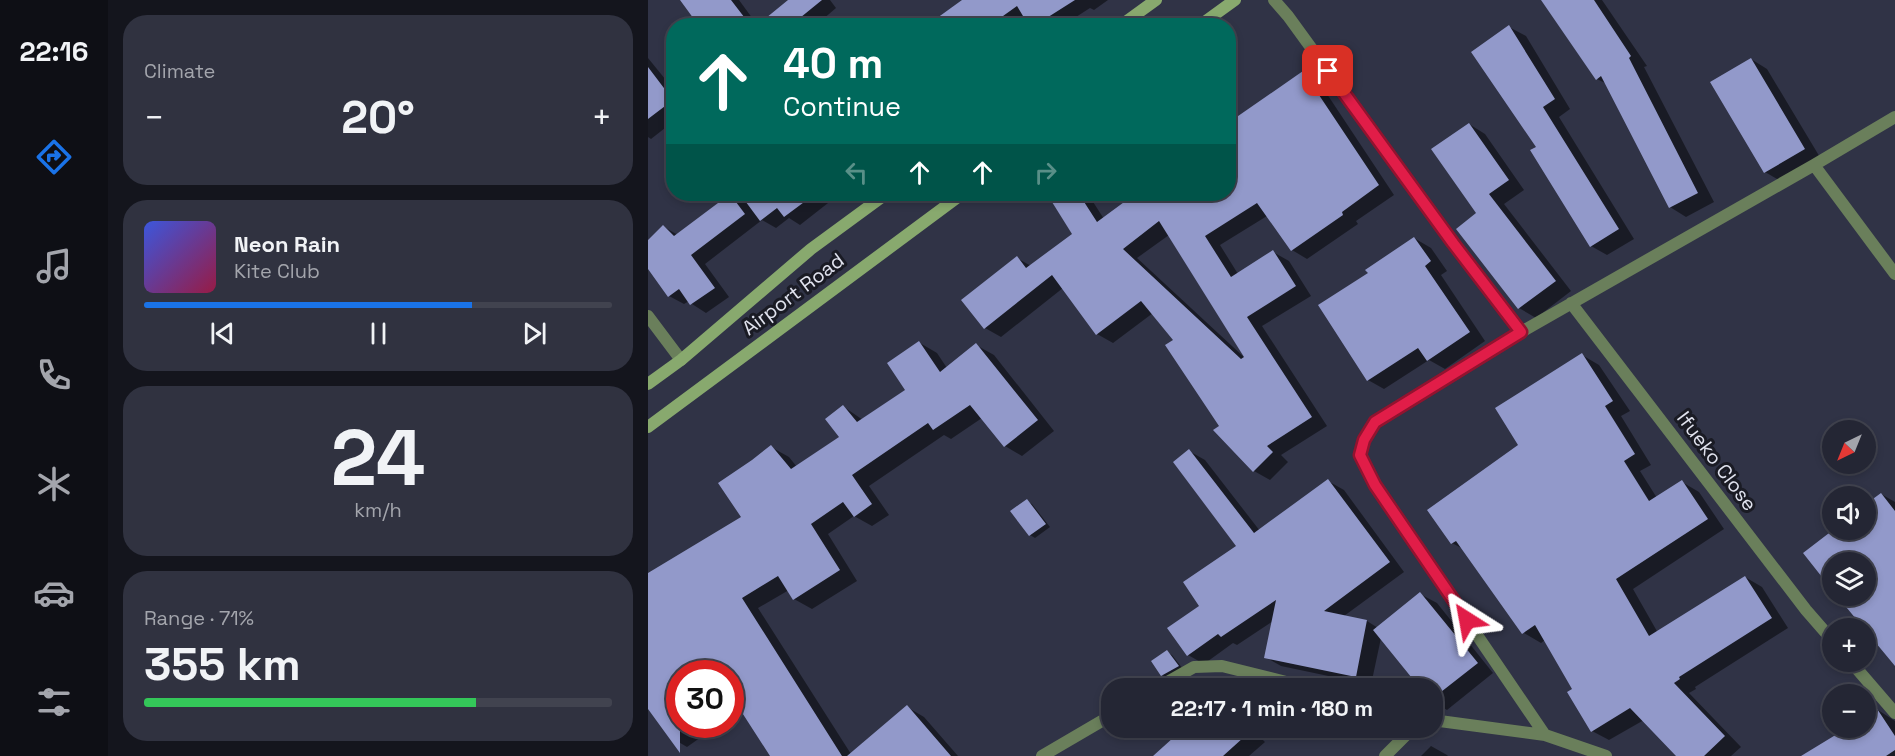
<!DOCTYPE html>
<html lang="en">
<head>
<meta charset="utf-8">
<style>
	:root { --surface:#242634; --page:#303240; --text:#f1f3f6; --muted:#a3a5ac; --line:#41434f; --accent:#1a73e8 }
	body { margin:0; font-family:"Space Grotesk",sans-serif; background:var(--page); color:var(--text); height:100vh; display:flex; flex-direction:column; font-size:22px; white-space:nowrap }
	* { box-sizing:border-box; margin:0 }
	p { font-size:20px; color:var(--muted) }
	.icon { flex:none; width:33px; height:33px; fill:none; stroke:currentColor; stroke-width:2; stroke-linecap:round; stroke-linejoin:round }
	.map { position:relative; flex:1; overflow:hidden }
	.side { display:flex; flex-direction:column; gap:15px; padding:15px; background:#14151d; width:540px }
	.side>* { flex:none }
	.hud { position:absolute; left:18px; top:18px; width:570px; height:183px; border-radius:24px; box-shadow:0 3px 9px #0003,0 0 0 2px var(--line); background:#00695c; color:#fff; overflow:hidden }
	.needle { width:39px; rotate:223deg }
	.buttons { position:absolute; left:1174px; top:420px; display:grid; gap:12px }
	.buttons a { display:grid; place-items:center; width:54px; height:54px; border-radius:50%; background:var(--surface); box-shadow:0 3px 9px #0003,0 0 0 2px var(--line); font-size:30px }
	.speed { position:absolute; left:18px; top:660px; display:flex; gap:12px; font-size:30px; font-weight:700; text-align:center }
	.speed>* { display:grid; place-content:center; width:78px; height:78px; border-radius:50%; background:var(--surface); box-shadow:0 3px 9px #0003,0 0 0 2px var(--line); line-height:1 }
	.speed .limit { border:9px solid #d22; background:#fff; color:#111 }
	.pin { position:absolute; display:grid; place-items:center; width:51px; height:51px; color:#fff; margin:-26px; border-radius:12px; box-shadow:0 3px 9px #0006 }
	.me { position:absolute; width:66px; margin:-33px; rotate:326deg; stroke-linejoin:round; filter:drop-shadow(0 0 4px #0008) }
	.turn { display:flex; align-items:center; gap:21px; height:126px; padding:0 18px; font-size:27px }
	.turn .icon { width:78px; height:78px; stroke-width:2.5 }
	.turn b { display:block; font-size:42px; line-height:51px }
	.lanes { display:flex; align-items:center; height:57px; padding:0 18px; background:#0003; justify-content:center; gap:30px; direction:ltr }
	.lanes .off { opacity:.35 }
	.big { font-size:45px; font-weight:800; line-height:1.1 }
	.side .card { flex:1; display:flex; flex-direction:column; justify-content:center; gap:9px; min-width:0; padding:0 21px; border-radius:24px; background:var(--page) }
	.side .dial { align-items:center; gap:0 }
	.dial b { font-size:78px; line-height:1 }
	.song { display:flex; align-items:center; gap:18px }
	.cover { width:72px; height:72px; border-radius:9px; background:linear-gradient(135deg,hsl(230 70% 55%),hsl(340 70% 35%)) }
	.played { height:6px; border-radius:3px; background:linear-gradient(90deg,var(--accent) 70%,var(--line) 70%) }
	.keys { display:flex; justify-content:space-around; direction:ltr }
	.heat { display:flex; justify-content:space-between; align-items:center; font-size:33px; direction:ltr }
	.charge { height:9px; border-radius:4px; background:linear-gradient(90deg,#34c759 71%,var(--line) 0) }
	.trip { position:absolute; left:453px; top:678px; width:342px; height:60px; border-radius:24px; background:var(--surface); box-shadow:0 3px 9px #0003,0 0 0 2px var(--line); font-weight:800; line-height:60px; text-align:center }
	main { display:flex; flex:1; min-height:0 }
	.tab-bar { display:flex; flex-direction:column; width:108px; justify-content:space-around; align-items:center; background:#0e0f15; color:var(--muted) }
	.tab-bar .icon { width:42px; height:42px }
	.tab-bar .current { color:var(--accent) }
	.tab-bar b { font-size:27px; color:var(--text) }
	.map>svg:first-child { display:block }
	.shadow { fill:#0007; fill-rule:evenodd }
	.building { fill:#9299ca; fill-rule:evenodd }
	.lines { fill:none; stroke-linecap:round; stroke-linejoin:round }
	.street { stroke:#6a7f5b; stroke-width:12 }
	.secondary { stroke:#88a96e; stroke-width:12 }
	.route-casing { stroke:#92132f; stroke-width:15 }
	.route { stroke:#e11d48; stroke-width:10 }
	.labels { text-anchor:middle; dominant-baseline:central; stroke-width:6; stroke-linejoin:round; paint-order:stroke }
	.street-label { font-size:20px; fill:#e1e3ef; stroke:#1a1b24 }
</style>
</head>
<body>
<main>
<nav class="tab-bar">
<b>22:16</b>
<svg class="icon current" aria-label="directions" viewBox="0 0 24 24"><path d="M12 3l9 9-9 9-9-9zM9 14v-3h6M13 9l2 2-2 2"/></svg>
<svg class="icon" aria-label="music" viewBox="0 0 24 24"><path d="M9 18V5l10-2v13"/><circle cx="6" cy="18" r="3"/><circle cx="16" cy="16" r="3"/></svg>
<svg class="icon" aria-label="phone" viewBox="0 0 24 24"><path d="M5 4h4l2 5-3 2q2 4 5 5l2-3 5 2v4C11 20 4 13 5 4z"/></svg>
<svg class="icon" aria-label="climate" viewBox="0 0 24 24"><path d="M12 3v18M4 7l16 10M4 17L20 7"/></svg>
<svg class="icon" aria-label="car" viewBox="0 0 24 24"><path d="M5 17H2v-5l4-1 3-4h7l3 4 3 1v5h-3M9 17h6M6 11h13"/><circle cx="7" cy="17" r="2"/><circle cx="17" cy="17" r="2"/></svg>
<svg class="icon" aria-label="filters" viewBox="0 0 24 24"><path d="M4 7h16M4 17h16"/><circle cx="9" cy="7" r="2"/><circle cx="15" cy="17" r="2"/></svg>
</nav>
<section class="side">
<div class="card"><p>Climate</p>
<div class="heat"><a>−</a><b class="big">20°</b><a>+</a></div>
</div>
<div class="card">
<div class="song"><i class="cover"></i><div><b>Neon Rain</b><p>Kite Club</p></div></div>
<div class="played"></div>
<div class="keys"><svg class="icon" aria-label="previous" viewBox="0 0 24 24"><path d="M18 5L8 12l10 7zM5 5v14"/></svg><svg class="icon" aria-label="pause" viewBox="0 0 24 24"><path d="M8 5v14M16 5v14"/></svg><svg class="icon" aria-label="next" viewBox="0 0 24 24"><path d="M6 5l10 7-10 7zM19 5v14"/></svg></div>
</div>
<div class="card dial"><b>24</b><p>km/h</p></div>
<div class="card"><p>Range · 71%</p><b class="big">355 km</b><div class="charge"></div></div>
</section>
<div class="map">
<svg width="1247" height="756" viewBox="0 0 1247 756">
	<rect width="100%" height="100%" fill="#303346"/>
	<path class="shadow" d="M 34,0 L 91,0 L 110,26 L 53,26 Z
		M 143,0 L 182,0 L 188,8 L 167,26 L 110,26 Z
		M 317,0 L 460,0 L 446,10 L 442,8 L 414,26 L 281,26 Z
		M 898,0 L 954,0 L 999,66 L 996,67 L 1066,202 L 1038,217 L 1022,207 L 959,84 L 949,79 Z
		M 254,17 L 268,26 L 242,26 Z
		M 861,27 L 878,36 L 922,109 L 911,117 L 986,239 L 959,255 L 943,246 L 890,147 Z
		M 0,58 L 26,90 L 26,121 L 3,139 L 0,137 Z
		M 1103,59 L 1119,69 L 1173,159 L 1134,182 L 1117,172 Z
		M 656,73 L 671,82 L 746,195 L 708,221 L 710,224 L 659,259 L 644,250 L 619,216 L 572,245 L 590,274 L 625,252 L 641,261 L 663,296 L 614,326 L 679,426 L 633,455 L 640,462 L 622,480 L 606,471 L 567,430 L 573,426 L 527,340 L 505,313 L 465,343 L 449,334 L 415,288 L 353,337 L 337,328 L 369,258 L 383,266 L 426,234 L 401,194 L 440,194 L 456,219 L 490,194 L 580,194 ZM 521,235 L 598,359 L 489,258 Z
		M 821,124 L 837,134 L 876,190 L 856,204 L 923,291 L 888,318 L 871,308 L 810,229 L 830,214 Z
		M 83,194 L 187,194 L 189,196 L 152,225 L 141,218 L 128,228 L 114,220 L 57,264 L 81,297 L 58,313 L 44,304 L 41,301 L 36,304 L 21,296 L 0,253 L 0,242 L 16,227 L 30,235 Z
		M 766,238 L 783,248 L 799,271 L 793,275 L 837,341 L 797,369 L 781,360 L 736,389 L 720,380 L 722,274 Z
		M 272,343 L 289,353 L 299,368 L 328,345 L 346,355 L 406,431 L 374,456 L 357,446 L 334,418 L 303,439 L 296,435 L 221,486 L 241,515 L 224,526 L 206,516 L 180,534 L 209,581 L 164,609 L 146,599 L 141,590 L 110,608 L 203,754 L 259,707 L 276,717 L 310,756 L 124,756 L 87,697 L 82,700 L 82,674 L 32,674 L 32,724 L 63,724 L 66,728 L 39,747 L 22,737 L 0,706 L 0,575 L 95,517 L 123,447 L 141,457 L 149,467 L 193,437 L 196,407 L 215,420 L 260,390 Z
		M 934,355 L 951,365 L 982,411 L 973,416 L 1003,465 L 992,471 L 1009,498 L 1034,482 L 1051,492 L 1076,529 L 985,589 L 1010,633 L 1097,577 L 1114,587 L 1140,628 L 1047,687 L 1048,689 L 1041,693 L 1093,747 L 1083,756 L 1030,756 L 996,720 L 961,740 L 944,731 L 926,690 L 897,640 L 893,643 L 876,633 L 817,550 L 804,543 Z
		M 541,451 L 557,460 L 612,531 L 680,481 L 696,490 L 756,572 L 696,616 L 719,621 L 730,628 L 772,594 L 789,603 L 845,673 L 799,710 L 784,701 L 784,688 L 774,688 L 733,638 L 723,685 L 633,666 L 617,657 L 625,621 L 589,645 L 585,643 L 556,664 L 540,655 L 554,607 L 590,546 Z
		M 1233,494 L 1247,502 L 1247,663 L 1192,596 L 1218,596 L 1218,562 L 1185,562 L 1185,587 L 1157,553 L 1188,530 L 1218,530 L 1218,506 Z
		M 379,501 L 384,504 L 402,527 L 387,538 L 382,535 Z
		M 519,652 L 524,655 L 535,669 L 520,678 L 514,675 Z
		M 1230,710 L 1247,721 L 1247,756 L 1156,756 L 1202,728 L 1218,728 L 1218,718 Z
		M 538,728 L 616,728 L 617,729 L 610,735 L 617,742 L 601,756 L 507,756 Z
		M 783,746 L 799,755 L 800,756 L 773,756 Z"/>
	<path class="building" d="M 32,0 L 83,0 L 103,26 L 51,26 Z
		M 140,0 L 174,0 L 142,26 L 108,26 Z
		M 314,0 L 427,0 L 386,26 L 381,26 L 369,6 L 341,26 L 278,26 Z
		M 893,0 L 946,0 L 983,56 L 981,58 L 1050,193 L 1021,208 L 953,76 L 948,80 Z
		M 861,25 L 907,99 L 895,107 L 971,229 L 942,247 L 882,150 L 888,147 L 823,52 Z
		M 1103,58 L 1157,149 L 1116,173 L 1062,82 Z
		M 0,67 L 25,100 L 0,119 Z
		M 655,71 L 731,185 L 694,212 L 695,215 L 643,251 L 609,203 L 557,236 L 583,277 L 625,250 L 648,286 L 599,317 L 664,417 L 619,446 L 625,452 L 605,472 L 565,430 L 571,426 L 517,345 L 525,340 L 493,301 L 448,335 L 404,275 L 336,329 L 313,300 L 369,256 L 378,268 L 424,234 L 399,194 L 431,194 L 449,222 L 487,194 L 580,194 L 580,123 ZM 511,221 L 596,357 L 593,359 L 475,249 Z
		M 821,123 L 861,180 L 841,194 L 908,281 L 870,309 L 808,229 L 828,213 L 783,149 Z
		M 82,194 L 97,214 L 43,255 L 67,288 L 42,305 L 31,289 L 20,297 L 0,269 L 0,240 L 15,225 L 26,236 Z
		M 92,194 L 167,194 L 136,217 L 129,208 L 112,221 Z
		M 766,237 L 783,261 L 777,266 L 822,332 L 779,361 L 770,348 L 719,381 L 670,305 L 720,273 L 717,270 Z
		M 271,341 L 292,372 L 328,343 L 390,420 L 356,447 L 322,405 L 285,430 L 280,423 L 204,475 L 224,504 L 206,517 L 195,502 L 163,524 L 192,570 L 145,600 L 130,576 L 94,598 L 194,756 L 122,756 L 82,694 L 82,674 L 32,674 L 32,753 L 0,709 L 0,573 L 93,517 L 70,483 L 104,460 L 123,445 L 143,469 L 191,437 L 177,419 L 195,405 L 209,422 L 257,390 L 239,363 Z
		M 934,353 L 965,401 L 957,406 L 987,454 L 976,461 L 1001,501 L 1034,480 L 1060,519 L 968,579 L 1001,636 L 1097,576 L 1124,618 L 1031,677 L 1032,679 L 1026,683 L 1077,736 L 1056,756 L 1028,756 L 982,708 L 943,732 L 919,692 L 924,689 L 887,625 L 874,634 L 808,541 L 803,544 L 779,510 L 870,445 L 847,408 Z
		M 541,449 L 606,533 L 680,479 L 742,562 L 676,611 L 719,620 L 708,677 L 616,658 L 628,600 L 573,637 L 570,634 L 539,656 L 519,628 L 551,606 L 535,582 L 588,546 L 525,462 Z
		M 1233,493 L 1247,511 L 1247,666 L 1189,596 L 1218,596 L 1218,562 L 1185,562 L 1185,591 L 1155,553 L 1185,530 L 1218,530 L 1218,504 Z
		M 379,499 L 398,524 L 381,536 L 362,511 Z
		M 772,592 L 830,663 L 784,699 L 784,688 L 772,688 L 725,630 Z
		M 519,650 L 531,666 L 513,676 L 503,661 Z
		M 1218,692 L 1247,736 L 1247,750 L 1238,756 L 1153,756 L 1199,728 L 1218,728 Z
		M 259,705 L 303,756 L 199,756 Z
		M 536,728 L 606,728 L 575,756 L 505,756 Z"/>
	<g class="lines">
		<path class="street" d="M 626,0 L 640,16 L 805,243 L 873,332
			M 1166,165 L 1247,274
			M 923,303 L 1158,610 L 1185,641
			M 0,316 L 33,360
			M 1203,662 L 1247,713
			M 509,688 L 546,667 L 574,666 L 662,688
			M 784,720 L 897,735
			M 394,756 L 464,715
			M 737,756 L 765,728
			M 958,756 L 897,735 L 727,485 L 712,455 L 716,440 L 727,422 L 873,332 L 1166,165 L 1247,117"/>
		<path class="secondary" d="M 472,26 L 508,0
			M 551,26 L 587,0
			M 0,384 L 33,360 L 163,249 L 238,194
			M 0,427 L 314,194"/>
	</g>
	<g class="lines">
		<defs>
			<path id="route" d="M 680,71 L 805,243 L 873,332 L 727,422 L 716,440 L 712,455 L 727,485 L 819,620"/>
		</defs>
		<use href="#route" class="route-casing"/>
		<use href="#route" class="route"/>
	</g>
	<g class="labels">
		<g class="street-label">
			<text transform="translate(145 294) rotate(-37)">Airport Road</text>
			<text transform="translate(1069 461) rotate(53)">Ifueko Close</text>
		</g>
	</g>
</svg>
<div class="buttons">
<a><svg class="needle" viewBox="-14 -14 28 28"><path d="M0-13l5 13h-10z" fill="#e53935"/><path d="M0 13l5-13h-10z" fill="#a3a5ac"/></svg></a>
<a><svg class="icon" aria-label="sound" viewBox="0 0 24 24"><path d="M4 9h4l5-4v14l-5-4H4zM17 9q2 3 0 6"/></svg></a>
<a><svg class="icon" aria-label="layers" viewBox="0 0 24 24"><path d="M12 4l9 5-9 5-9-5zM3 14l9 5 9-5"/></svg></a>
<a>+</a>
<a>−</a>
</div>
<div class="speed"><div class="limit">30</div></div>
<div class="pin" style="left:680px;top:71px;background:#d93025"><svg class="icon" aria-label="arrive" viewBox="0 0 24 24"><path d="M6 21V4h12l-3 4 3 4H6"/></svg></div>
<svg class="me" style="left:819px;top:620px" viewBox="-20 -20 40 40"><path d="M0-17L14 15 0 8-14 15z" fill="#e11d48" stroke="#fff" stroke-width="4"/></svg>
<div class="trip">22:17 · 1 min · 180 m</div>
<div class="hud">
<div class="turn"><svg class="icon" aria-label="ahead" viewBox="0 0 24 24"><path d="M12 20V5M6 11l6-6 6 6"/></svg><div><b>40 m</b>Continue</div></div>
<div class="lanes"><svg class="icon off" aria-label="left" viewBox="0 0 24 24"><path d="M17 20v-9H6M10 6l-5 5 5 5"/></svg><svg class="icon" aria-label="ahead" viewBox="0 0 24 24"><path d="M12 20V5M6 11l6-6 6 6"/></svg><svg class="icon" aria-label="ahead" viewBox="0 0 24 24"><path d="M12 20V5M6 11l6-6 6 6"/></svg><svg class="icon off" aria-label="right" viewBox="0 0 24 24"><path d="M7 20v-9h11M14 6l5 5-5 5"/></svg></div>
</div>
</div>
</main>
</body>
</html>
